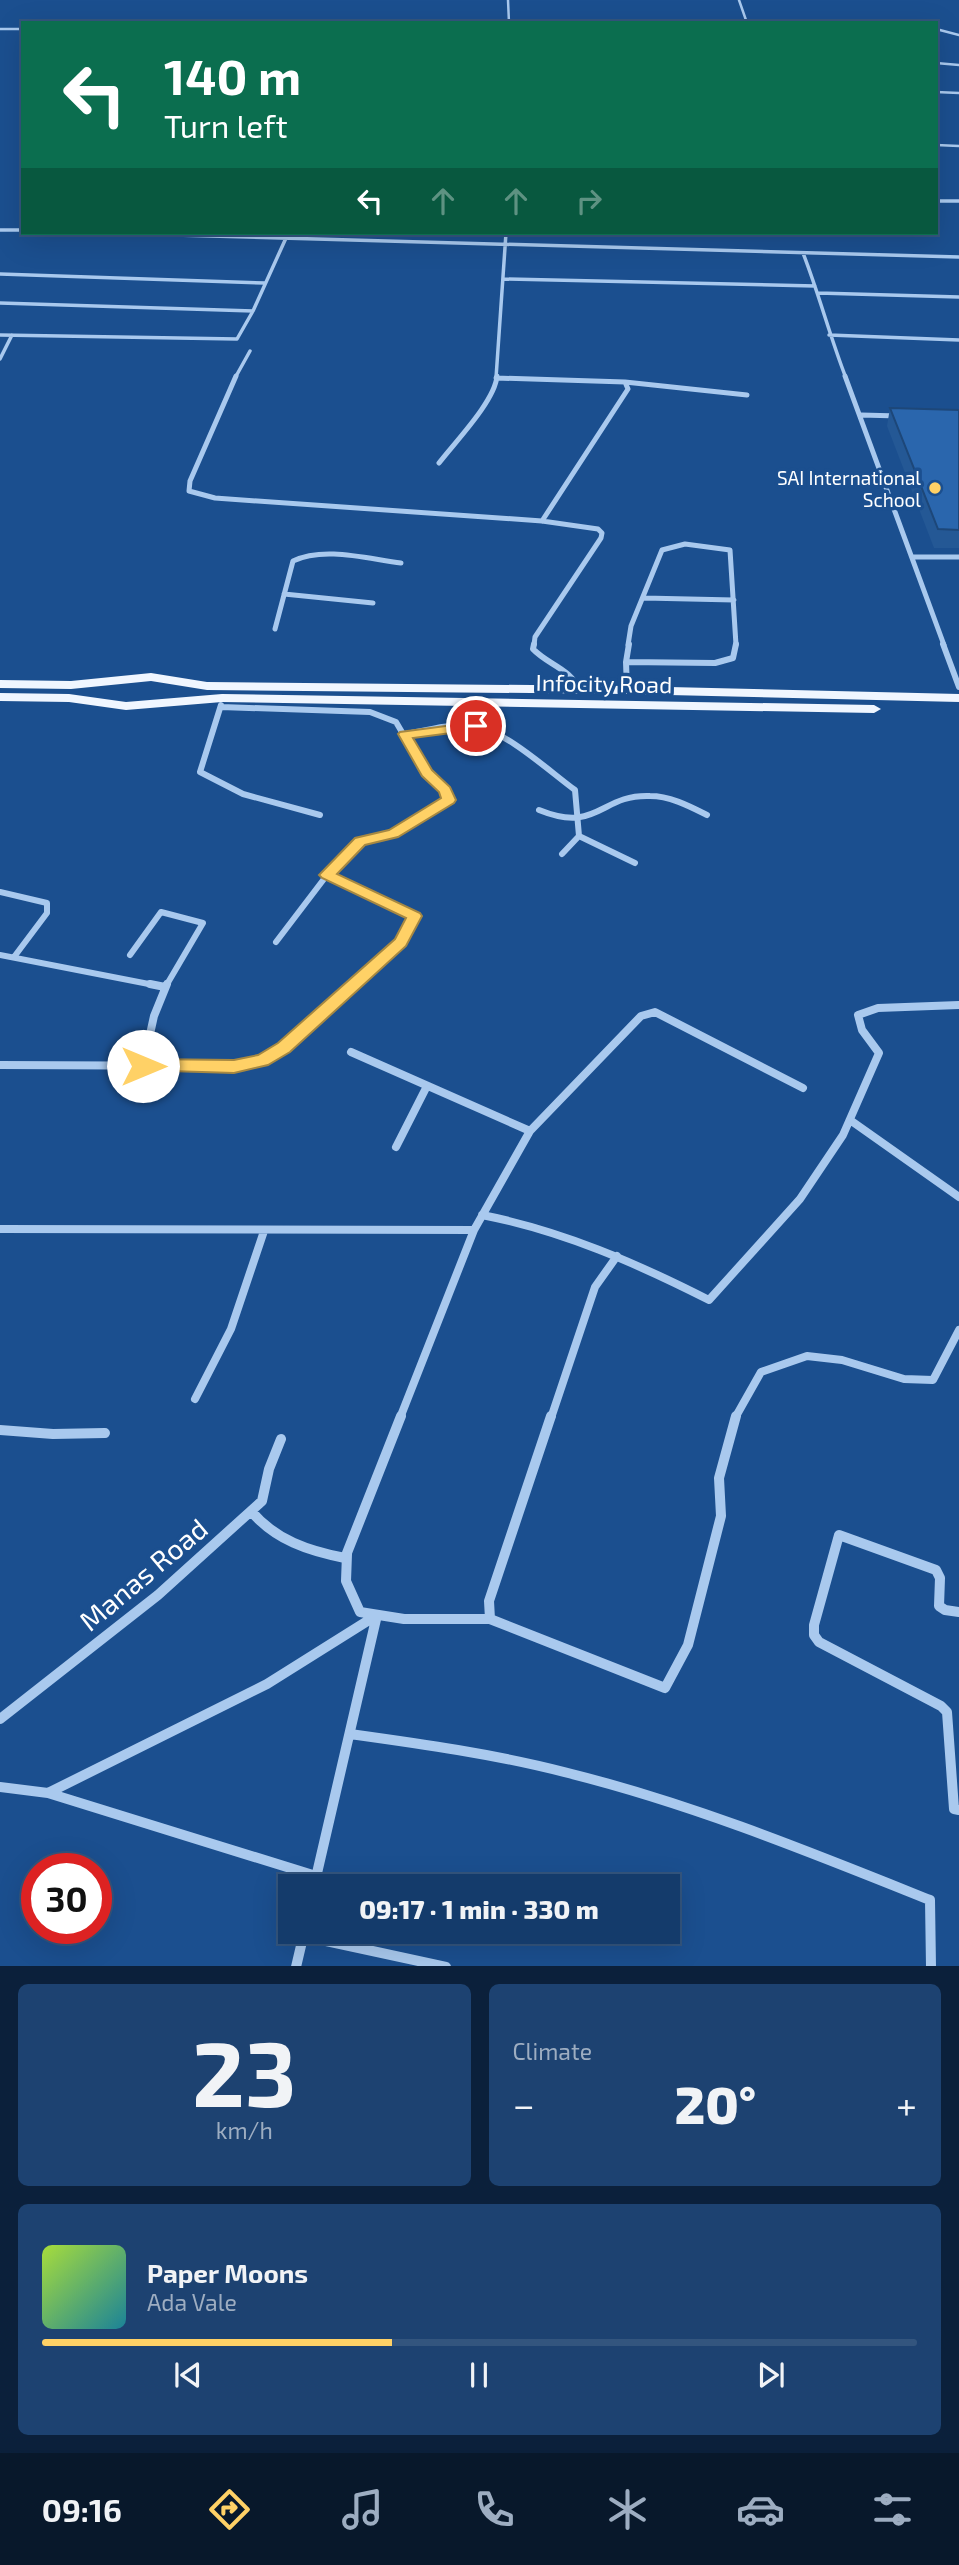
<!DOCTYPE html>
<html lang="en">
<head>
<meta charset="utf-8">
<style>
	:root { --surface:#143b6b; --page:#1d4271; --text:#f1f3f6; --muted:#9dadc1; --line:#33557e; --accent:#ffd166 }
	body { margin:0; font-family:"Exo 2",sans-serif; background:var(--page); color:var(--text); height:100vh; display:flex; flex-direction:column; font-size:26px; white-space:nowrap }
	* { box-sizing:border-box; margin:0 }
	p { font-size:23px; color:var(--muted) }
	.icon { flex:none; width:38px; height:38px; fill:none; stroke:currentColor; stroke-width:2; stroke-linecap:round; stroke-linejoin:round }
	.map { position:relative; height:1966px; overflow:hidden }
	.sheet { display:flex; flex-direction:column; gap:18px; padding:18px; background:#0b203b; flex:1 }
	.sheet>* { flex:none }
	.banner { position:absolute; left:21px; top:21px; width:917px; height:214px; border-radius:0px; box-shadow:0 7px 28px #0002,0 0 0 2px var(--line); background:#0b6e4f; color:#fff; overflow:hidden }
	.speed { position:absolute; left:21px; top:1853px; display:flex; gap:14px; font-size:35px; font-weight:700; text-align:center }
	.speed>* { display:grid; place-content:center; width:91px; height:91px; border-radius:50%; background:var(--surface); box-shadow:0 7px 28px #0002,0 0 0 2px var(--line); line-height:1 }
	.speed .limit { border:10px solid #d22; background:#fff; color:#111 }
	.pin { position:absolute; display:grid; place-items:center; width:60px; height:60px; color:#fff; margin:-30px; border:4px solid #fff; border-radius:50%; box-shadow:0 2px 7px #0007 }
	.me { position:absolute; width:77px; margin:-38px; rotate:90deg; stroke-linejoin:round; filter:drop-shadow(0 0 5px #0008) }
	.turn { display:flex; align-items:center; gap:24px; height:147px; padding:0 28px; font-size:32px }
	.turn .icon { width:91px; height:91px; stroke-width:2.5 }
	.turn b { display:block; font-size:49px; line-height:60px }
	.lanes { display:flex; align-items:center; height:66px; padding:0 28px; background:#0003; justify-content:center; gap:35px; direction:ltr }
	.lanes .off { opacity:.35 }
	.big { font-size:52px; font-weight:800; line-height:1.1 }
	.sheet .tile { flex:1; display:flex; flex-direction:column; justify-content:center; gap:10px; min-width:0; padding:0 24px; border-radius:10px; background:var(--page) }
	.sheet .dial { align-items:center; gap:0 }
	.dial b { font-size:91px; line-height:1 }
	.song { display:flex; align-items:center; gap:21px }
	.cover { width:84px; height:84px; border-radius:10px; background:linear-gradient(135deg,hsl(80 70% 55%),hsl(190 70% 35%)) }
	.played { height:7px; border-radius:4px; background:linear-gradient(90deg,var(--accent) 40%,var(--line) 40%) }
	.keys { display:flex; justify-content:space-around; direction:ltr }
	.heat { display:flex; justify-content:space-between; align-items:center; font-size:38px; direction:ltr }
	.sheet .tiles { flex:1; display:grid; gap:18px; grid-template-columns:1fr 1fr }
	.tile:last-child { grid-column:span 2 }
	.trip { position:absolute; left:278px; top:1874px; width:402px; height:70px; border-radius:0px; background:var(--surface); box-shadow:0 7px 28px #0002,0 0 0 2px var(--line); font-weight:800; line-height:70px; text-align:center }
	.dock { display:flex; height:112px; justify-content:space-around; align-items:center; background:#08182b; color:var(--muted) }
	.dock .icon { width:49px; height:49px }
	.dock .on { color:var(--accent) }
	.dock b { font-size:32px; color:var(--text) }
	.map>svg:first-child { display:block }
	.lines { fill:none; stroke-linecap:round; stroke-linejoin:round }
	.street-far5 { stroke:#a9c9ee; stroke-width:2.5 }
	.street-far4 { stroke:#a9c9ee; stroke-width:3.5 }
	.street-far3 { stroke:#a9c9ee; stroke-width:5 }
	.street-far2 { stroke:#a9c9ee; stroke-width:6 }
	.street-far1 { stroke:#a9c9ee; stroke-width:8 }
	.street { stroke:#a9c9ee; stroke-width:10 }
	.primary { fill:#f0f6ff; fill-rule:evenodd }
	.wall { fill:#245895 }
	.building { fill:#2a66ad; stroke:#1d4779; stroke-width:2 }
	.route { fill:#ffd166; stroke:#a68842; stroke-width:2 }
	.poi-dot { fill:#ffd166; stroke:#1b4f8f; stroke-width:2.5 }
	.labels { text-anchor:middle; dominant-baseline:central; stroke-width:7; stroke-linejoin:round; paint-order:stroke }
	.far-poi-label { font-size:19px; fill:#fff; stroke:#1b4f8f; text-anchor:end }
	.street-label { font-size:23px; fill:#fff; stroke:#1b4f8f }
	.near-street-label { font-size:28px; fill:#fff; stroke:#1b4f8f }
</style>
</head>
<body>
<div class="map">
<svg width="959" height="1967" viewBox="0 0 959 1967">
	<rect width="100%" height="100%" fill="#1b4f8f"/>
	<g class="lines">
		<path class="street-far5" d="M 508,0 L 509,23
			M 739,0 L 747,23
			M 509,20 L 624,23
			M 0,29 L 23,29
			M 936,29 L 959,35
			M 936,63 L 959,65
			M 936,92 L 959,93
			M 936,145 L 959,146"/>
		<path class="street-far4" d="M 936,201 L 959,201
			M 0,230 L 23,230
			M 102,233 L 959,257
			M 803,253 C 819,294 830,337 846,378
			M 0,274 L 265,283
			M 504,279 L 815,286
			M 818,293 L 959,297
			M 0,303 L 253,311
			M 0,335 L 237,339 L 253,311 L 286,238
			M 829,335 L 959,340
			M 0,359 L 12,335
			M 235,378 L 250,351
			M 496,378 L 506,233"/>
		<path class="street-far3" d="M 236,376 L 190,481 L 189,491 L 215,498 L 542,521 L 598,529 L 602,533 L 601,538 L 535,637 L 534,645
			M 845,376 L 944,645
			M 496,378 L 625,382 L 628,389 L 542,521
			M 625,382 L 747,395
			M 861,415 L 899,416
			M 439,463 C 455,442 495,401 497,376
			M 912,557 L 959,557
			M 284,594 L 373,603
			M 644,598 L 734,600
			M 275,629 L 293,561 C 324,546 368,559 401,563
			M 628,645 L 631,626 L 662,550 L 685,544 L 730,550 L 736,645"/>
		<path class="street-far2" d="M 534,644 L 533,649 C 548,665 570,668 579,690
			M 943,644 L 959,687
			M 626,662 L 715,663 L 733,658 L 736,644
			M 626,662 L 627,690
			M 626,662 L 629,644
			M 221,705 L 200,772 L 243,794 L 320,815
			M 221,707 L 370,712 L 396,722 L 426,773 L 446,790 L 449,800 L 393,834 L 361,841 L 327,875 L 276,942
			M 405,734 C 427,731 453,722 475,726 C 506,731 549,771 575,790 L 579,836 L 562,854
			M 539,810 C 598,834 600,794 650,796 C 670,796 689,806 707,815
			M 579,836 L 635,863
			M 327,875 L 415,916 L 400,942 L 352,986
			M 0,892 L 47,903 L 47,913 L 14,957
			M 0,955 L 159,986
			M 130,955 L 161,912 L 203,923 L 166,986"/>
		<path class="street-far1" d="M 150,984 L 165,987
			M 351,1052 L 530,1131
			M 0,1065 L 234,1066 L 262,1060 L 284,1047 L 354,984
			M 143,1066 L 154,1016 L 167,984
			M 850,1120 L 959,1197
			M 396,1147 L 427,1086
			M 482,1215 C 563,1231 636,1263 709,1300 L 800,1199 L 843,1135 L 879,1053 L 862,1030 L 858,1015 L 878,1008 L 959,1005
			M 0,1229 L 474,1230 L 530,1131 L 641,1016 L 655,1012 L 803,1088
			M 195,1399 L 231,1329 L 264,1231
			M 400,1418 L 474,1230
			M 551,1418 L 595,1287 L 617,1256
			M 735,1418 L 761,1372 L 807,1356 L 842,1360 L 904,1379 L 933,1380 L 959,1330"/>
		<path class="street" d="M 551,1416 L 489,1601 L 490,1619 L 665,1688 L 688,1645 L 721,1516 L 719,1478 L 736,1416
			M 0,1430 L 53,1434 L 105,1433
			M 251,1511 C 275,1540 309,1551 345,1558 L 401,1416
			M 347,1554 L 346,1581 L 360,1612 L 404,1619 L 490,1619
			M 959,1612 L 945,1610 L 939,1606 L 940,1578 L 936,1570 L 839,1535 L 814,1625 L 814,1635 L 819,1642 L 941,1706 L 947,1712 L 954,1809 L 959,1810
			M 0,1719 L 158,1595 L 262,1501 L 269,1469 L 281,1439
			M 350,1734 C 422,1744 494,1754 564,1772 C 690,1803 810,1852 930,1900 L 931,1967
			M 0,1787 L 48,1793 L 316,1876
			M 48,1793 L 267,1684 L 377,1615
			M 314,1886 L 377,1615
			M 303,1936 L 446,1967
			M 296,1967 L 304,1933"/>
		<path class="primary" d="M 151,673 L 207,682 L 627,686 L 959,694 L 959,702 L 627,694 L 207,690 L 151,681 L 71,689 L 0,688 L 0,680 L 71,681 Z
			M 0,693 L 69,694 L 126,702 L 222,694 L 874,705 L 881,709 L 874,713 L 222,702 L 126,710 L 69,702 L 0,701 Z"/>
	</g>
	<path class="wall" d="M 890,408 L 959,410 L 959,548 L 934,548 L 887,426 Z"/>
	<path class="building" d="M 890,408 L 959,410 L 959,530 L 938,529 Z"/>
	<path class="route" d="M 476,722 L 483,726 L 481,729 L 413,738 L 432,770 L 450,787 L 456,800 L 454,803 L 398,837 L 365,845 L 337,874 L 420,913 L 422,916 L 406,946 L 290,1052 L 268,1065 L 234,1073 L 137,1070 L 135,1066 L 137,1061 L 143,1059 L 234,1060 L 258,1055 L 278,1043 L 395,939 L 406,918 L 322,878 L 319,875 L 355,838 L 389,830 L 441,798 L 439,792 L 422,776 L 398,734 L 400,732 Z"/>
	<circle class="poi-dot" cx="935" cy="488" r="7"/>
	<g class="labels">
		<g class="far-poi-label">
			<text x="921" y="477">SAI International<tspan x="921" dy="22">School</tspan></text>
		</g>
		<g class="street-label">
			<text transform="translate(604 683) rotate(1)">Infocity Road</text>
		</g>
		<g class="near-street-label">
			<text transform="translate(143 1574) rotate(-40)">Manas Road</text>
		</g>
	</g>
</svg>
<div class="speed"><div class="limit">30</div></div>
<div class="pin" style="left:476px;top:726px;background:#d93025"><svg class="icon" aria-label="arrive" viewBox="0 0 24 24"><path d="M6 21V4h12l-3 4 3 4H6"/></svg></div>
<svg class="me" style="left:143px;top:1066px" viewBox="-20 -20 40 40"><circle r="19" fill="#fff"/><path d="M0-13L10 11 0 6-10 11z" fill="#ffd166"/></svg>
<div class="trip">09:17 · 1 min · 330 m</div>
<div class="banner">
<div class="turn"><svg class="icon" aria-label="left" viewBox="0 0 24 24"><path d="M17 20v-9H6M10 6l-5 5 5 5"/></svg><div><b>140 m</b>Turn left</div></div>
<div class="lanes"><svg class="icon" aria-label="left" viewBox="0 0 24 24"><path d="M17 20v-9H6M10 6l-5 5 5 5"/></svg><svg class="icon off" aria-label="ahead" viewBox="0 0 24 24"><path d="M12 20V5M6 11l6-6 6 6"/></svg><svg class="icon off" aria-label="ahead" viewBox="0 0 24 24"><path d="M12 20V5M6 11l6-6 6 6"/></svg><svg class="icon off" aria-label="right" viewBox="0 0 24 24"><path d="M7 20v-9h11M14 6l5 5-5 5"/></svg></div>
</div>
</div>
<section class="sheet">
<div class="tiles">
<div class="tile dial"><b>23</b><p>km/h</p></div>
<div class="tile"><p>Climate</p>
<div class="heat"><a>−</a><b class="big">20°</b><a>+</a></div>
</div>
<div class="tile">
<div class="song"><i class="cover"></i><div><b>Paper Moons</b><p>Ada Vale</p></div></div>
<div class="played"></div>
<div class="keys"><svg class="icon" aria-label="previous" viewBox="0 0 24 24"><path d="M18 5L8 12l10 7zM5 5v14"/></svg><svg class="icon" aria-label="pause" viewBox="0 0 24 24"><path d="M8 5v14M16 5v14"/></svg><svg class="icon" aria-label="next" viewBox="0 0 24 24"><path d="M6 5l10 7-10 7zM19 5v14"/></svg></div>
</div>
</div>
</section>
<nav class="dock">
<b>09:16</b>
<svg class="icon on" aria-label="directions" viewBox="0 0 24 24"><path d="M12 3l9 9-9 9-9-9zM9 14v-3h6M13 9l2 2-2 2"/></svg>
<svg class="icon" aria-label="music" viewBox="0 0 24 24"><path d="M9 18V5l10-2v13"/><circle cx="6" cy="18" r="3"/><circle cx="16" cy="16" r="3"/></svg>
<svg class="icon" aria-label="phone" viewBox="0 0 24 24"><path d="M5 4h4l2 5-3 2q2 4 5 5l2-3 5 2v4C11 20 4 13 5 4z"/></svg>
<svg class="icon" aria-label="climate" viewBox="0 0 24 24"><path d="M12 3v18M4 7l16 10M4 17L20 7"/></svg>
<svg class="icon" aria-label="car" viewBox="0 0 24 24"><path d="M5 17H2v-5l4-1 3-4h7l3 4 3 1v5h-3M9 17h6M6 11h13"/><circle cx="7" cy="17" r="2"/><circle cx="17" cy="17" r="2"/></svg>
<svg class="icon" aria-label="filters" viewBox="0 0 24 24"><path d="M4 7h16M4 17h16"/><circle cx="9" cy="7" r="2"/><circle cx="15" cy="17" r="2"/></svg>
</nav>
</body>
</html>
